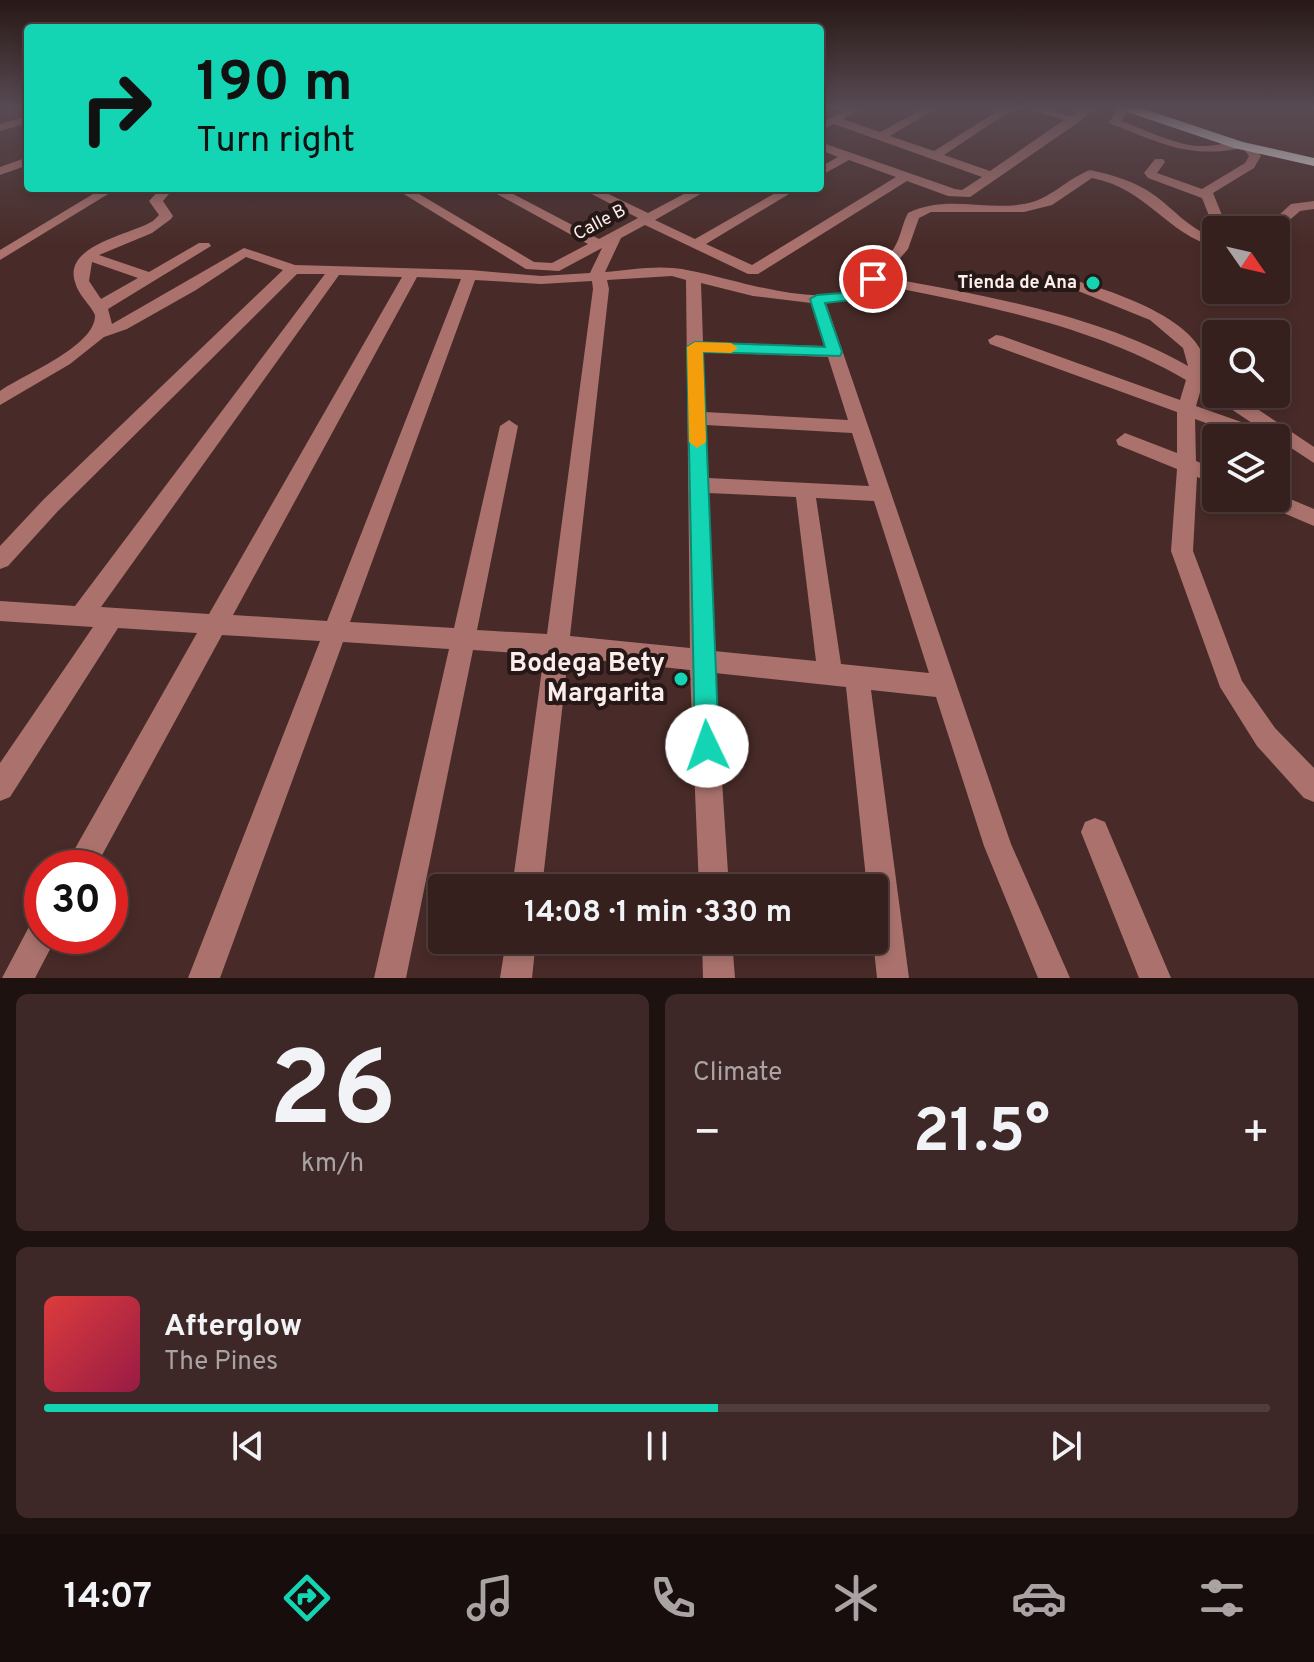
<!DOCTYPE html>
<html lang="en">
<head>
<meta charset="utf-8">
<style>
	:root { --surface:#36201e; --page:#3d2827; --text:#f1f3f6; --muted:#aaa3a4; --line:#503e3c; --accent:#14d5b3 }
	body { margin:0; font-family:Overpass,sans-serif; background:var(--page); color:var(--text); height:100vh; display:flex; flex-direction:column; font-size:30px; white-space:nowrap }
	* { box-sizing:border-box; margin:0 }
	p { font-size:26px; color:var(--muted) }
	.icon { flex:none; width:44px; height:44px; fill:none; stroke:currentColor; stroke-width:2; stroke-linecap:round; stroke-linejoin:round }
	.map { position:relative; height:978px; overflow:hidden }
	.drawer { display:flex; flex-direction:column; gap:16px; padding:16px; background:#1e1210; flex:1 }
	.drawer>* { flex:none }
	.banner { position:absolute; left:24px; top:24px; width:800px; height:168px; border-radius:8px; box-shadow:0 4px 12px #0003,0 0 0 2px var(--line); background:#14d5b3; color:#111; overflow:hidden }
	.needle { width:52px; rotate:124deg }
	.fabs { position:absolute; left:1202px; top:216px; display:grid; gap:16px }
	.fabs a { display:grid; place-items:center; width:88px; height:88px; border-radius:8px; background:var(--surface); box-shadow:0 4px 12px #0003,0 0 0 2px var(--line); font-size:40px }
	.speed { position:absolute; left:24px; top:850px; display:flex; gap:16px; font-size:40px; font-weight:700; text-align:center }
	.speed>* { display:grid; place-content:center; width:104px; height:104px; border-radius:50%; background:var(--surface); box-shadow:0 4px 12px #0003,0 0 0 2px var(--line); line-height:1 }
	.speed .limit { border:12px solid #d22; background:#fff; color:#111 }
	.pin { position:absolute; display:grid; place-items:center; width:68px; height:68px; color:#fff; margin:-34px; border:4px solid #fff; border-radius:50%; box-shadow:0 2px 8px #0007 }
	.me { position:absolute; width:88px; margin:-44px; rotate:357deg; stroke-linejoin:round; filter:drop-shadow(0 0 6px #0008) }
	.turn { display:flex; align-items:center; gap:28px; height:168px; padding:0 40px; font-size:36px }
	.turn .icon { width:104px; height:104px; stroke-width:2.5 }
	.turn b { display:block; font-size:56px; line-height:68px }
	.big { font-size:60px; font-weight:700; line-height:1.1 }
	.drawer .tile { flex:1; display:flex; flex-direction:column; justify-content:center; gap:12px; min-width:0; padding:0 28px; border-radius:12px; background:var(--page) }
	.drawer .dial { align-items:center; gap:0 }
	.dial b { font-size:104px; line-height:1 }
	.song { display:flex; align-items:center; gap:24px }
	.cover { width:96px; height:96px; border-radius:12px; background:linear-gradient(135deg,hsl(0 70% 55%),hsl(340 70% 35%)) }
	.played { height:8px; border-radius:4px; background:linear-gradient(90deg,var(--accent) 55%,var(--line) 55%) }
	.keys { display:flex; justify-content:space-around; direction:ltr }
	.heat { display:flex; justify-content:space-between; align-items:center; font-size:44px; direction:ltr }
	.drawer .tiles { flex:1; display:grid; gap:16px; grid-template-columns:1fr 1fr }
	.tile:last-child { grid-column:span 2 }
	.trip { position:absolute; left:428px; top:874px; width:460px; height:80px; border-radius:8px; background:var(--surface); box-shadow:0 4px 12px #0003,0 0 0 2px var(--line); font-weight:700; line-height:80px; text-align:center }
	.tab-bar { display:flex; height:128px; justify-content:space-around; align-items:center; background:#160d0c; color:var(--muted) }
	.tab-bar .icon { width:56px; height:56px }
	.tab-bar .on { color:var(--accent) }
	.tab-bar b { font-size:36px; color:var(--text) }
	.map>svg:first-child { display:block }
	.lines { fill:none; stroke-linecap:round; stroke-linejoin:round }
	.minor { fill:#ab726d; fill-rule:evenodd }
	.highway { fill:#f2f2f2; fill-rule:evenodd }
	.route { fill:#14d5b3; stroke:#0d8a74; stroke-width:2 }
	.slow { fill:#f59e0b }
	.poi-dot { fill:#14d5b3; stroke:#251816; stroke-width:3 }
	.labels { text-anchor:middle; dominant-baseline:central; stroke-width:8; stroke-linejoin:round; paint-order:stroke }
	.far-street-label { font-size:18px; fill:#fdedeb; stroke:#251816 }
	.far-poi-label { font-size:18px; font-weight:bold; fill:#fdedeb; stroke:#251816; text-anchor:end }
	.near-poi-label { font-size:26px; font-weight:bold; fill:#fdedeb; stroke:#251816; text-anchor:end }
</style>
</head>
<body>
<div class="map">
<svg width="1314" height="978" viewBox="0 0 1314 978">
	<rect width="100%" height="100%" fill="#482b28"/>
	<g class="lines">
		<path class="minor" d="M 848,109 L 860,109 L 843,119 L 880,132 L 923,109 L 935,109 L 890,136 L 934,151 L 1001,109 L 1013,109 L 944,155 L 990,171 L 1064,120 L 1031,109 L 1046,109 L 1071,116 L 1081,109 L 1093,109 L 1079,122 L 970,197 L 948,196 L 907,181 L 758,274 L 748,274 L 645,225 L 621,238 L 605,272 C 627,270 651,266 673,268 C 718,272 814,312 855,287 C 868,278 886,261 894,248 C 901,237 902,224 908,213 C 945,194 984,211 1024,204 C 1050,200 1066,179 1090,170 C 1113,175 1135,181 1154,195 C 1175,210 1190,230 1216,238 L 1216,247 C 1166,234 1148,189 1092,178 L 1052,205 L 1024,212 L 931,212 L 919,218 L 908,249 L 884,277 C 985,296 1097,314 1188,366 L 1183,348 L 1150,320 L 1051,280 L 1058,276 C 1098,286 1216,320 1205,376 L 1216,382 L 1216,394 L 1235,394 L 1314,447 L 1314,463 L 1276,438 L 1247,438 L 1195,419 L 1196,461 L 1216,469 L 1216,484 L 1197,477 L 1193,551 L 1242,681 L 1275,728 L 1314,768 L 1314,802 L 1304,798 L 1257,746 L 1220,687 L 1171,551 L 1177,469 L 1118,445 L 1116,440 L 1125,433 L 1177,453 L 1177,412 L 990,344 L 988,340 L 996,335 L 1002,336 L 1180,400 L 1186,380 C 1092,325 982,305 876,284 L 851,300 L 826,303 L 1011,844 L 1070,978 L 1038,978 L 984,846 L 936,697 L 871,690 L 909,978 L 877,978 L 873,940 L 874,888 L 867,888 L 846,687 L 715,673 L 729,888 L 699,888 L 690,670 L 568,657 L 542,888 L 512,888 L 544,655 L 473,650 L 406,978 L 374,978 L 449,649 L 343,642 L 220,978 L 188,978 L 320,641 L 222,635 L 95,868 L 64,868 L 197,633 L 118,628 L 10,797 L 0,801 L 0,763 L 93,627 L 0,621 L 0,601 L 75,606 L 325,274 L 297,274 L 58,511 L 8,566 L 0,569 L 0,546 L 44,499 L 283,270 L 246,257 L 196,290 L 127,329 L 104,337 L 70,364 L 0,405 L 0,391 C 24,374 96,346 95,315 C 90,304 78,295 75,282 C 63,245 130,235 153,221 L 159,215 L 149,201 L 161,188 L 174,188 L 163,201 L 173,216 L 171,219 L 152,233 L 99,255 L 149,272 L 199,243 L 209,243 L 211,246 L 108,309 L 112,324 L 244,248 L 295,265 L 470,270 L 541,276 L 590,273 L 602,248 L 559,271 L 526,269 L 394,188 L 409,188 L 534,262 L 552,263 L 588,244 L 486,188 L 502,188 L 599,239 L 638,218 L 580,188 L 596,188 L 648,213 L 695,188 L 711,188 L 655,220 L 695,239 L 784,188 L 799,188 L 706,244 L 752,265 L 896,177 L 849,160 L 820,176 L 820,167 L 838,157 L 820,150 L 820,142 L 955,189 L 962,190 L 982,177 L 834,124 L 820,130 L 820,123 ZM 92,262 L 138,278 L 101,299 L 89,281 ZM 339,275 L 402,277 L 209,614 L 101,607 ZM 672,276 L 686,280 L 690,648 L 570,636 L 609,289 L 607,280 ZM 417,277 L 461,279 L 327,621 L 233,615 ZM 475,280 L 541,284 L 592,281 L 593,289 L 547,634 L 477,630 L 518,426 L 509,420 L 500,426 L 454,628 L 350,622 ZM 701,283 L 753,296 L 811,303 L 824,346 L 703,342 ZM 703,352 L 828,357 L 848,420 L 705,412 ZM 1201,389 L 1261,429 L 1196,406 ZM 706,425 L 852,433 L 869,486 L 708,478 ZM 708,493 L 796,497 L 816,661 L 714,651 ZM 816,498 L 874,501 L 929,673 L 841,664 Z
			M 1118,109 L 1128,109 L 1121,121 C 1145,129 1174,145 1199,146 C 1224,147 1244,133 1261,156 L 1254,168 L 1213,193 L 1228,230 L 1216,230 L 1216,233 L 1202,198 L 1148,178 L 1144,173 L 1155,159 L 1163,159 L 1165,162 L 1157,173 L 1202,189 L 1245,163 L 1249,156 L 1243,148 C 1187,159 1162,143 1111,124 L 1109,122 Z
			M 28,116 L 28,123 L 0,131 L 0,124 Z
			M 28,157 L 28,165 L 0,175 L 0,167 Z
			M 103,188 L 118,188 L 0,260 L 0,250 Z
			M 1314,201 L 1314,209 L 1300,211 L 1276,232 L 1263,230 L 1291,204 Z
			M 1276,493 L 1314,509 L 1314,526 L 1260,503 L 1257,498 L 1276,498 Z
			M 1095,818 L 1105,822 L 1171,978 L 1139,978 L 1081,832 L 1085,822 Z
			M 42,919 L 42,936 L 57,936 L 35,978 L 2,978 L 31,923 Z
			M 506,940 L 536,940 L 532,978 L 500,978 Z
			M 702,940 L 732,940 L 735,978 L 703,978 Z"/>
		<path class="highway" d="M 1126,109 L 1144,109 L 1243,142 L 1314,158 L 1314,166 L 1234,148 L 1127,112 Z"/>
	</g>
	<linearGradient id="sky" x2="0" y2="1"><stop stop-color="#281816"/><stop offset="0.44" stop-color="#584a53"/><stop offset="1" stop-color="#584a53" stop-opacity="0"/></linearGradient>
	<rect width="1314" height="245" fill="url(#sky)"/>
	<path class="route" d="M 873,275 L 880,279 L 878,282 L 851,300 L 825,303 L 842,352 L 840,356 L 703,352 L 719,746 L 715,754 L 707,758 L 698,754 L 695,746 L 687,347 L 695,342 L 825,347 L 810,299 L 817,295 L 842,293 Z"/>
	<path class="slow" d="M 695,342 L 731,343 L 738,348 L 731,353 L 703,352 L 706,442 L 697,448 L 689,442 L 687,347 Z"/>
	<g class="poi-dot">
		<circle cx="1093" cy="283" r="8"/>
		<circle cx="681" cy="679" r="8"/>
	</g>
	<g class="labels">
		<g class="far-street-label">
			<text transform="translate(600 223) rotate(-28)">Calle B</text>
		</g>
		<g class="far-poi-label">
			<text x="1077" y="283">Tienda de Ana</text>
		</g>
		<g class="near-poi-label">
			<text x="665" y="664">Bodega Bety<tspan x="665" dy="30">Margarita</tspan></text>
		</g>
	</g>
</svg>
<div class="fabs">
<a><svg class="needle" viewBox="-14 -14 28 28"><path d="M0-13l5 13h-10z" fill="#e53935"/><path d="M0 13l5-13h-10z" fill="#aaa3a4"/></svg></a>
<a><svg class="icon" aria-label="search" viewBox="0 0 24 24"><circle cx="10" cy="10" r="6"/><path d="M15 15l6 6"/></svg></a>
<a><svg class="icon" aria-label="layers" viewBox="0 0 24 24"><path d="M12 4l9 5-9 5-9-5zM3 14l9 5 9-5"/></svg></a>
</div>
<div class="speed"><div class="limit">30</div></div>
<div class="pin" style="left:873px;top:279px;background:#d93025"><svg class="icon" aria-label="arrive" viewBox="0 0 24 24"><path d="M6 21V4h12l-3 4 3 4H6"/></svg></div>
<svg class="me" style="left:707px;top:746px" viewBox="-20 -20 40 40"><circle r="19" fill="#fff"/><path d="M0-13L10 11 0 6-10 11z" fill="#14d5b3"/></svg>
<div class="trip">14:08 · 1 min · 330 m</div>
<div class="banner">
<div class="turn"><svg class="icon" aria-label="right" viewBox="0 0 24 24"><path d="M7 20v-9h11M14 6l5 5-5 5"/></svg><div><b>190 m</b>Turn right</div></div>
</div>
</div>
<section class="drawer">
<div class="tiles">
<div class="tile dial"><b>26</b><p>km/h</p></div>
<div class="tile"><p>Climate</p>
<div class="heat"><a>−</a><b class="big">21.5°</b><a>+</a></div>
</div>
<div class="tile">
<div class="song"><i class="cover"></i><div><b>Afterglow</b><p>The Pines</p></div></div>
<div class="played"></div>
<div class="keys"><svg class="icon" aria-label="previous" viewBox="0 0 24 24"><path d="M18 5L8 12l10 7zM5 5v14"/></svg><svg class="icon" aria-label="pause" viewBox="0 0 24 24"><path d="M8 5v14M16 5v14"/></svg><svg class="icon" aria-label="next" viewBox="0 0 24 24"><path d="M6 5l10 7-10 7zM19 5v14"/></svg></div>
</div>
</div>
</section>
<nav class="tab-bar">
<b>14:07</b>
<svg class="icon on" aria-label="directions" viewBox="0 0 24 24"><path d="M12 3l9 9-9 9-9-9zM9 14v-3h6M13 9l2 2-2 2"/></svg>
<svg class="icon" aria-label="music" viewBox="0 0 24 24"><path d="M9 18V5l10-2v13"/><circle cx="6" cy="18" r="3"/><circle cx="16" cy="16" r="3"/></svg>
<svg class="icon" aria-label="phone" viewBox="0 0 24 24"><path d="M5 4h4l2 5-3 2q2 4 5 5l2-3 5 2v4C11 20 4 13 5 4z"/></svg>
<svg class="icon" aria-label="climate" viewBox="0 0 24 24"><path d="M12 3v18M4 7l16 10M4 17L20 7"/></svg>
<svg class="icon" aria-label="car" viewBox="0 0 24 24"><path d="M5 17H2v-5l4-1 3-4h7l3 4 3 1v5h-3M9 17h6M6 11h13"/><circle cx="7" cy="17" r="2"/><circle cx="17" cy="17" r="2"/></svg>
<svg class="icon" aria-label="filters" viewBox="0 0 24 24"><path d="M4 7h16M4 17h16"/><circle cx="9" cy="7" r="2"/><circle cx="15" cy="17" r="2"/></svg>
</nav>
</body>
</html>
